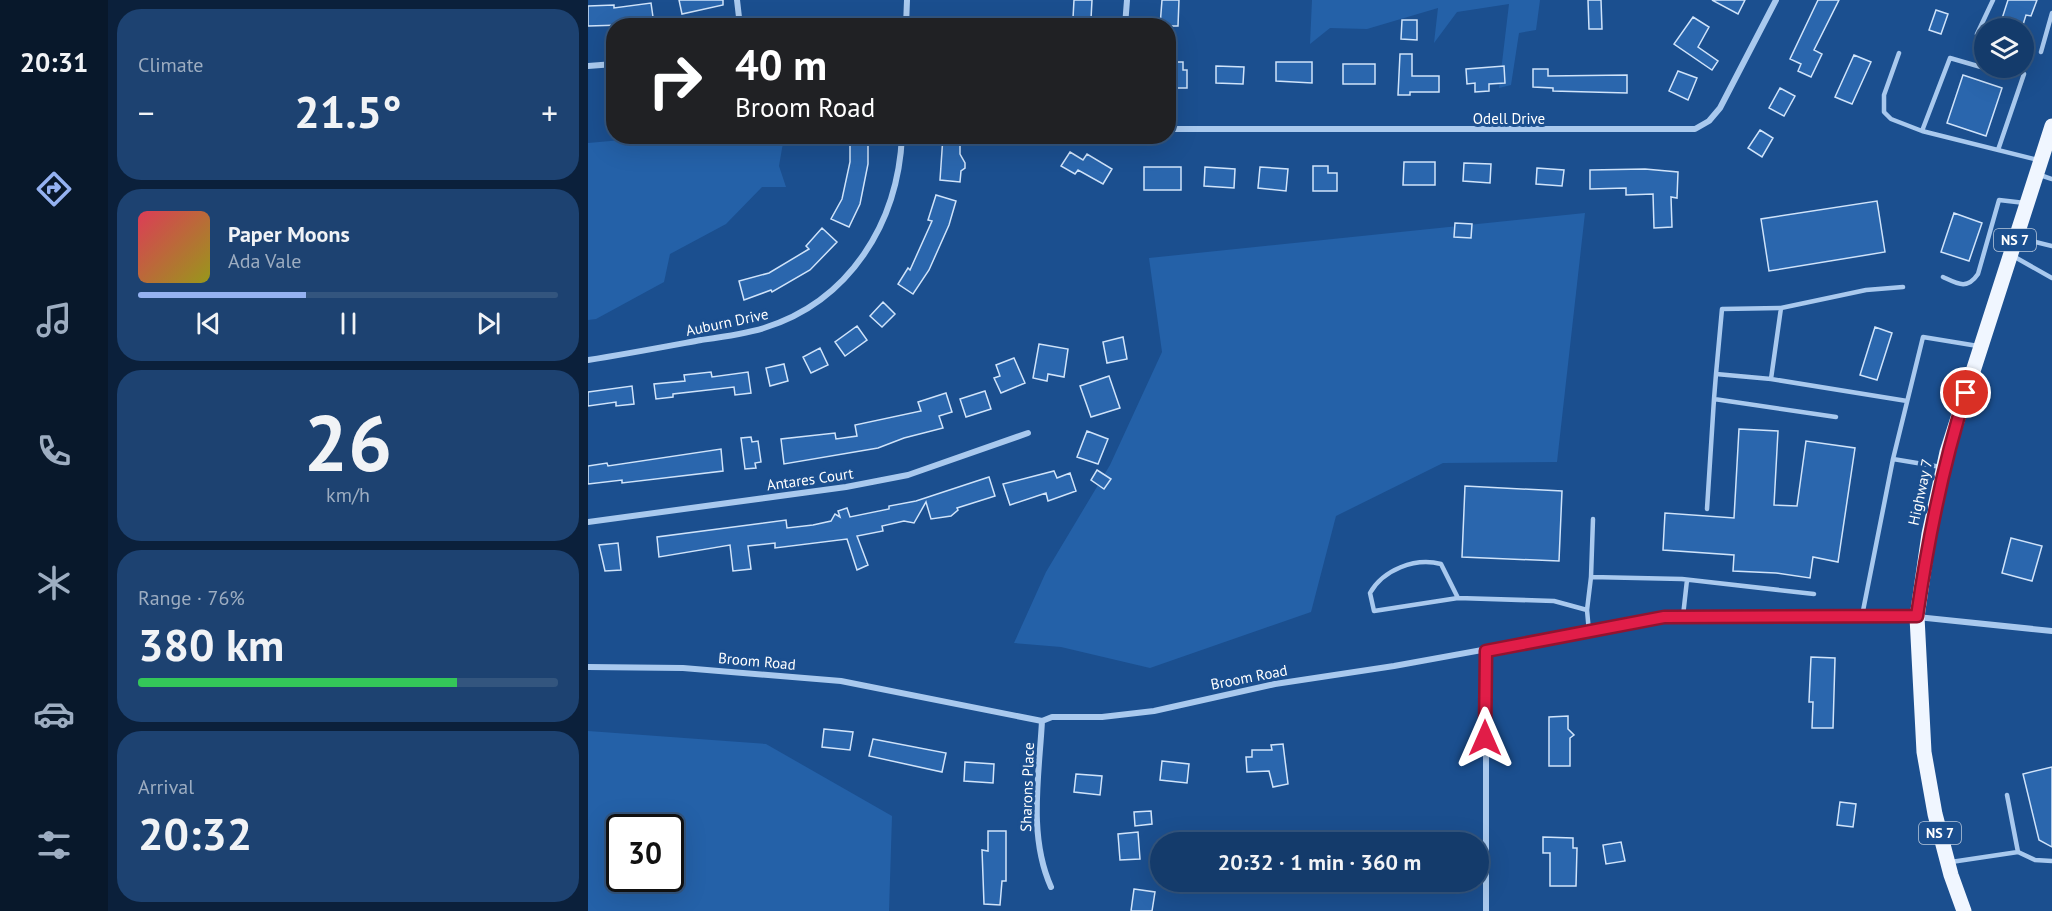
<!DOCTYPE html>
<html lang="en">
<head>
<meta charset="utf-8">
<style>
	:root { --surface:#143b6b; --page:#1d4271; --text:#f1f3f6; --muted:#9dadc1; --line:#33557e; --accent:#95b2f1 }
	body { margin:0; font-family:"PT Sans",sans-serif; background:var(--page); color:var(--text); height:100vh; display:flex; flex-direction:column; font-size:22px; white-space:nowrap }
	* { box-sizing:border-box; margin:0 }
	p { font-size:20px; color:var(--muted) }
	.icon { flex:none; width:33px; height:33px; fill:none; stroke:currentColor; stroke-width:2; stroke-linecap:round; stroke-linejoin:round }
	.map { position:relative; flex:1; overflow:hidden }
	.drawer { display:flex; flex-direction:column; gap:9px; padding:9px; background:#0b203b; width:480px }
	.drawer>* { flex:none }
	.top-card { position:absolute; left:18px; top:18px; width:570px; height:126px; border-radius:24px; box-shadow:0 6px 24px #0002,0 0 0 2px var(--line); background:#202124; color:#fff; overflow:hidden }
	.fabs { position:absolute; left:1386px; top:18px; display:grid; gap:12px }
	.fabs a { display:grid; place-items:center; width:60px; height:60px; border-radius:50%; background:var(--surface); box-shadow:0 6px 24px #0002,0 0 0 2px var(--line); font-size:30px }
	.speed { position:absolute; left:18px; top:814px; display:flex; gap:12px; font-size:30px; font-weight:700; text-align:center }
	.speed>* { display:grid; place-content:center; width:78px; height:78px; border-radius:50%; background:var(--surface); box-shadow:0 6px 24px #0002,0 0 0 2px var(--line); line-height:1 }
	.speed .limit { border:3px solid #111; border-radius:9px; background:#fff; color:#111 }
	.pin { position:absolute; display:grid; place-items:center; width:51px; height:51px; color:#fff; margin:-26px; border:3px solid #fff; border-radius:50%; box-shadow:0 2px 6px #0007 }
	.me { position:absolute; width:66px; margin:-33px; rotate:0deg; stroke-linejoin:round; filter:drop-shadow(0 0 4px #0008) }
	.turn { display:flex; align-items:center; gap:21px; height:126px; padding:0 30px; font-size:27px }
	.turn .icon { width:78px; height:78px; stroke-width:2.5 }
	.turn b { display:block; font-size:42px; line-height:51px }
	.big { font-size:45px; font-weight:600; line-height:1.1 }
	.drawer .tile { flex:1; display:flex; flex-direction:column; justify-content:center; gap:9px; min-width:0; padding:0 21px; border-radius:24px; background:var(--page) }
	.drawer .dial { align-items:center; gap:0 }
	.dial b { font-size:78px; line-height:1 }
	.song { display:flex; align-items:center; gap:18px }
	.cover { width:72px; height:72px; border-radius:9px; background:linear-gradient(135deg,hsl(350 70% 55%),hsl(60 70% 35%)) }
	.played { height:6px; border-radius:3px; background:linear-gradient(90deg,var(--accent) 40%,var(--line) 40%) }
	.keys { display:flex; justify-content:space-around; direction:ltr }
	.heat { display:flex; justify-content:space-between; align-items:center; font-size:33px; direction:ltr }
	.charge { height:9px; border-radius:4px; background:linear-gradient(90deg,#34c759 76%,var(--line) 0) }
	.trip { position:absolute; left:562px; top:832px; width:339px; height:60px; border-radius:30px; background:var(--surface); box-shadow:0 6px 24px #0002,0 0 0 2px var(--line); font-weight:600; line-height:60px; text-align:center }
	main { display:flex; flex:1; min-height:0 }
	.tab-bar { display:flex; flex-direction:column; width:108px; justify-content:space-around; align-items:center; background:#08182b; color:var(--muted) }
	.tab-bar .icon { width:42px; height:42px }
	.tab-bar .current { color:var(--accent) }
	.tab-bar b { font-size:27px; color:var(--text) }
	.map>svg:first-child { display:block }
	.green { fill:#2461a8; fill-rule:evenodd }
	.building { fill:#2a66ad; stroke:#cfe3fa; stroke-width:1.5 }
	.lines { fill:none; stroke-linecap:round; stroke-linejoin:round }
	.service { stroke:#a9c9ee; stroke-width:4.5 }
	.minor { stroke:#a9c9ee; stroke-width:6 }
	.primary { stroke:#f0f6ff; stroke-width:15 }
	.route-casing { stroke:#92132f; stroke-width:15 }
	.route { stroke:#e11d48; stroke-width:10 }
	.labels { text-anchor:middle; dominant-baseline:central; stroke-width:6; stroke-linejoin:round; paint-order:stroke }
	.shield { fill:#1b4f8f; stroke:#bbcadd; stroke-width:1.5 }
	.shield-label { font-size:14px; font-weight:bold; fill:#fff }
	.street-label { font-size:15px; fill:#fff; stroke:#1b4f8f }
</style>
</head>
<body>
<main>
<nav class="tab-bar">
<b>20:31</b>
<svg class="icon current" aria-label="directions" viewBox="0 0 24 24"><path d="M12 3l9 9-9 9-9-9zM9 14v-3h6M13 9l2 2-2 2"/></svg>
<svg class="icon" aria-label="music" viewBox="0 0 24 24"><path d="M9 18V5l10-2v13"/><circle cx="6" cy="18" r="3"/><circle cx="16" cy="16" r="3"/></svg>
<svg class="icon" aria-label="phone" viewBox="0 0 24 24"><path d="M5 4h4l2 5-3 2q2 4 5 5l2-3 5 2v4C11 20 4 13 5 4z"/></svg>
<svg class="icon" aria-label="climate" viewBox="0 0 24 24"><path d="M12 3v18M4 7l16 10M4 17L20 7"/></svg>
<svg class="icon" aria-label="car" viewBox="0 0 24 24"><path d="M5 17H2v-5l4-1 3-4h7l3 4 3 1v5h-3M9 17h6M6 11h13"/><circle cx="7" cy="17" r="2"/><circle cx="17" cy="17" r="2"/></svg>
<svg class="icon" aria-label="filters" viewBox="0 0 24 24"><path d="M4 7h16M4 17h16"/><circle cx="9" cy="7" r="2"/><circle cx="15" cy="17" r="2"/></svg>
</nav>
<section class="drawer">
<div class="tile"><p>Climate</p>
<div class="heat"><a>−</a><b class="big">21.5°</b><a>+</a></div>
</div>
<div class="tile">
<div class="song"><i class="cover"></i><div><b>Paper Moons</b><p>Ada Vale</p></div></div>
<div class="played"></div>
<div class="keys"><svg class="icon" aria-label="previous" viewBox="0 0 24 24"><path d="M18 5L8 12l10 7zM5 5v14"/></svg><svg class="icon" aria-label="pause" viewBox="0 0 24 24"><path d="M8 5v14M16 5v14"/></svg><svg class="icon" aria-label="next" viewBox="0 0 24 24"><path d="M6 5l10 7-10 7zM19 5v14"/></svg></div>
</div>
<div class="tile dial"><b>26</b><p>km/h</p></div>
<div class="tile"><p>Range · 76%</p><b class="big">380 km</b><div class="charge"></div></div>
<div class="tile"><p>Arrival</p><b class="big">20:32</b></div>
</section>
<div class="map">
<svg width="1464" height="911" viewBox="0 0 1464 911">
	<rect width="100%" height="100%" fill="#1b4f8f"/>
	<path class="green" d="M 724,0 L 952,0 L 948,30 L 931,33 L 923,85 L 911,88 L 921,4 L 869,12 L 846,43 L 850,8 L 779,29 L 742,28 L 722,44 Z
		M 68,137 L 196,137 L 191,166 L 198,187 L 174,187 L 138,224 L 82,254 L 76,282 L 8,319 L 0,320 L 0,143 Z
		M 997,213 L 969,462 L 855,463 L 748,516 L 723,612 L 562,668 L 473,647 L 426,643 L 458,572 L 522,465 L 574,352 L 561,258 Z
		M 0,731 L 178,744 L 304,816 L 301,911 L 0,911 ZM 32,828 L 82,828 L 82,879 L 32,879 Z"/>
	<path class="building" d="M 91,0 L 135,0 L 135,5 L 94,14 Z
		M 486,0 L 504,0 L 503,19 L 485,18 Z
		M 574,0 L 591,0 L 590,26 L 572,26 Z
		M 1000,0 L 1013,0 L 1014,29 L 1001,29 Z
		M 1124,0 L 1157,0 L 1150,14 Z
		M 1230,0 L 1251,0 L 1226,50 L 1234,54 L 1223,77 L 1210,71 L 1213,64 L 1202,59 Z
		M 1420,0 L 1449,0 L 1443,16 L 1438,15 L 1434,28 L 1411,28 Z
		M 63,3 L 66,24 L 0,26 L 0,6 L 26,5 L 26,8 Z
		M 1348,10 L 1360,14 L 1353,34 L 1341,30 Z
		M 1105,17 L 1121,27 L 1110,47 L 1130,61 L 1124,70 L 1086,44 Z
		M 814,20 L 829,20 L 829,40 L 813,39 Z
		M 812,54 L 824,54 L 824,76 L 851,76 L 851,92 L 822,92 L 822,95 L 810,95 Z
		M 1266,55 L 1283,62 L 1264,104 L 1247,97 Z
		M 581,62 L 595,62 L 595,70 L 599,70 L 599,88 L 580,88 Z
		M 688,62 L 724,62 L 724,83 L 688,81 Z
		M 755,64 L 787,64 L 787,84 L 755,84 Z
		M 628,66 L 656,67 L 655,84 L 628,83 Z
		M 916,66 L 917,83 L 901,84 L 901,91 L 887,92 L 887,83 L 879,84 L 878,69 Z
		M 945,69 L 960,69 L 960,76 L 1039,75 L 1039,93 L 965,91 L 965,88 L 945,87 Z
		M 1090,71 L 1109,78 L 1100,100 L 1081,91 Z
		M 1375,75 L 1414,88 L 1398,136 L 1359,123 Z
		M 1192,88 L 1207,96 L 1196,116 L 1181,108 Z
		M 1172,130 L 1185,138 L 1174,157 L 1160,148 Z
		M 262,136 L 280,136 L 280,164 L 272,204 L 261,227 L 243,219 L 254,199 L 262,162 Z
		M 355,136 L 372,136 L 372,154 L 377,163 L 377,168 L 373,171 L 372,182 L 352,180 Z
		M 482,152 L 495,160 L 499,154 L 524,169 L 515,184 L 490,170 L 487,174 L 473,166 Z
		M 816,162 L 847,162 L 847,185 L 815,185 Z
		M 876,163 L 903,164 L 902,183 L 875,181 Z
		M 725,166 L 740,166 L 740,173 L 749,173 L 749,191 L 725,191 Z
		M 556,167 L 593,167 L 593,190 L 556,190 Z
		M 617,167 L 647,169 L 646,188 L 616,186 Z
		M 672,167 L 700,169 L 698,191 L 670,188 Z
		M 949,168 L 976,170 L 974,186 L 948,184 Z
		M 1057,169 L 1090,172 L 1089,198 L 1083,197 L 1084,227 L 1066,228 L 1065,194 L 1038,195 L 1038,188 L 1002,189 L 1002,170 Z
		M 348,195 L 368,201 L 361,225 L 341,270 L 325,294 L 310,284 L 320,268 L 322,270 L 344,221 L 340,220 Z
		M 1289,201 L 1297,252 L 1181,271 L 1173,219 Z
		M 1366,213 L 1394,223 L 1381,261 L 1353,252 Z
		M 867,223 L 884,224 L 883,238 L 866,237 Z
		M 234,228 L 249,242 L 222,270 L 184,292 L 183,290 L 156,300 L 151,281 L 181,273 L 221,249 L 218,246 Z
		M 295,302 L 307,314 L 294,327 L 282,316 Z
		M 269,326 L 279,340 L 257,356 L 247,342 Z
		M 1287,327 L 1304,333 L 1289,380 L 1272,375 Z
		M 535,337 L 539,359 L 519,363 L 515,342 Z
		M 451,344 L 480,349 L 476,377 L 460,374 L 459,381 L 445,378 Z
		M 232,348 L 240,365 L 223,373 L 215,357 Z
		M 426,358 L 437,383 L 413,393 L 406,378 L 412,376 L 408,365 Z
		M 196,364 L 200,381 L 182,386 L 178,368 Z
		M 123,372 L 124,377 L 160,372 L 163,393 L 147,395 L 146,387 L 85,394 L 85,397 L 68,399 L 66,384 L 97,381 L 96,375 Z
		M 521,376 L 532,408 L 503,417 L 492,386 Z
		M 44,386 L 46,404 L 28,406 L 28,402 L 0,406 L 0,392 Z
		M 397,391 L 403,409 L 378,417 L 372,399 Z
		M 358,393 L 364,412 L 351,416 L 355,428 L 316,438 L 290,448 L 196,464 L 193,439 L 247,433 L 248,439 L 269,436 L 267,425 L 333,411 L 330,402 Z
		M 1151,429 L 1190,431 L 1186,505 L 1209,506 L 1218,441 L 1267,448 L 1250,562 L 1225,557 L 1222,578 L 1188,573 L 1145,571 L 1146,555 L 1075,550 L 1077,513 L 1146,518 Z
		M 499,431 L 520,439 L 510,464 L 489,457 Z
		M 163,437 L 164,442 L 170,441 L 173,462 L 167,463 L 168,468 L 157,469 L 153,438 Z
		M 133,449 L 135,471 L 34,483 L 34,480 L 0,484 L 0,466 L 19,463 L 20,466 Z
		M 509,470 L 523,479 L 516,489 L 503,480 Z
		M 466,471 L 469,478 L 482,473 L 488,491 L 460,501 L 458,493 L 422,505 L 415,484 Z
		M 401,477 L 407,496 L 369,508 L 370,510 L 363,516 L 343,519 L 338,502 L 326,523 L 316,521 L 294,526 L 295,531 L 269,536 L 280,565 L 269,570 L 259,539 L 187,548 L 187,543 L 160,546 L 163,569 L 145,571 L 142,545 L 71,557 L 69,537 L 198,520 L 199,528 L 225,525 L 243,521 L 247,514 L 252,517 L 250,511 L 259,508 L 262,517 L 301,509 L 301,506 L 328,501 Z
		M 877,486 L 974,491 L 971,561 L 874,557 Z
		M 1423,538 L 1454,546 L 1444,581 L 1414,573 Z
		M 30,543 L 33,570 L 17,571 L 11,545 Z
		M 1223,657 L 1247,658 L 1245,728 L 1224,728 L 1225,702 L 1221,702 Z
		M 980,716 L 980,729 L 986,735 L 982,738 L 982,766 L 961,766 L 961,717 Z
		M 236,729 L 265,732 L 262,750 L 234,747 Z
		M 285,739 L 358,753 L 354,772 L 281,756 Z
		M 695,744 L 700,784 L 685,787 L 681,771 L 659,772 L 658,757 L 664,757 L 664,750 L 684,750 L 683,745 Z
		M 574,761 L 601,764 L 599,783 L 572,780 Z
		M 377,762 L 406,764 L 405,783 L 376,781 Z
		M 1464,767 L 1464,847 L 1451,840 L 1435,774 Z
		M 488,774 L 514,776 L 512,795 L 486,792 Z
		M 1252,802 L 1268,804 L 1265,827 L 1249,825 Z
		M 563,811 L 564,824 L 547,826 L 546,812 Z
		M 400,831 L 418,831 L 418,881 L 414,881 L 412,905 L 396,904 L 394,850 L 400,851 Z
		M 550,832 L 552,859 L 532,860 L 530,834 Z
		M 955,837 L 985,838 L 985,848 L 989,848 L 988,886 L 962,886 L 962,853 L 955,853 Z
		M 1033,842 L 1037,861 L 1018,864 L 1015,845 Z
		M 546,889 L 567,892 L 564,911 L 543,911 Z"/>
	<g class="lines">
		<path class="service" d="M 1389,34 L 1405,0
			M 1453,52 L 1464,13
			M 1311,53 L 1296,95 L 1296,112 L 1303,119 L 1334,131
			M 1393,67 L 1362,58 L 1334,131 L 1450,160
			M 1410,150 L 1436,74
			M 1452,175 L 1464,179
			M 1431,238 L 1464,246
			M 1425,256 L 1464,278
			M 1355,277 C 1370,284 1379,290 1390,274 L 1411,200 L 1437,203
			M 1193,308 L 1278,290 L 1315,287
			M 1128,374 L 1126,399 L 1248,417
			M 1183,379 L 1193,308 L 1134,309 L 1128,374 L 1183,379 L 1319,401
			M 1305,459 L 1335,337 L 1390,346
			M 1119,509 L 1126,399
			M 1003,577 L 1005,519
			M 870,598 L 853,564 C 827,557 795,570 782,593 L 786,611 L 870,598 L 966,601 L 999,610
			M 1095,616 L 1099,580
			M 1274,616 L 1305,459 L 1353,467
			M 1001,632 L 999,610 L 1003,577 L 1094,579 L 1226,594
			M 1419,795 L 1430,852
			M 1363,862 L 1430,852 L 1447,860 L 1464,861"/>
		<path class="minor" d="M 149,0 L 152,26
			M 318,26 L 319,0
			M 537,26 L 539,0
			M 0,66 L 26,64
			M 580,129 L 1107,129 L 1121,121 L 1132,108 L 1188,0
			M 0,360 C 38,354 75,347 113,340 C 134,337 156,334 176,328 C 262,301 310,223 314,136
			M 0,522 L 258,487 L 320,475 L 440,433
			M 898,650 L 898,911
			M 0,667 L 95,668 L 253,681 L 454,721 L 464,717 L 514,717 L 566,711 L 687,684 L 806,666 L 1076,617 L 1329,617 L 1464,631
			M 454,721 C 451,776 440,836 463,887"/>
		<path class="primary" d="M 1376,911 L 1363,875 L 1347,814 L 1336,752 L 1329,617 L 1341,534 L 1359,452 L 1464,126"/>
	</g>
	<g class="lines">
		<defs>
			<path id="route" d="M 897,738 L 898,651 L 1076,617 L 1329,616 C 1340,540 1354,467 1378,393"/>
		</defs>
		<use href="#route" class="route-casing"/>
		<use href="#route" class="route"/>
	</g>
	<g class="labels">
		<g class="shield">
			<rect x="1406" y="229" width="42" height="22" rx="4.5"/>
			<rect x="1331" y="822" width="42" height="22" rx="4.5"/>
		</g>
		<g class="shield-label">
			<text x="1427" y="240">NS 7</text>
			<text x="1352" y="833">NS 7</text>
		</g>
		<g class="street-label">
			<text x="921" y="118">Odell Drive</text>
			<text transform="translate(139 322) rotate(-12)">Auburn Drive</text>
			<text transform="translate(222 479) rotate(-8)">Antares Court</text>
			<text transform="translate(1332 492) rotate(-78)">Highway 7</text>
			<text transform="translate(169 661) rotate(5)">Broom Road</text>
			<text transform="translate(661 677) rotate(-11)">Broom Road</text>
			<text transform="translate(439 787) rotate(-88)">Sharons Place</text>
		</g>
	</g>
</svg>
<div class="fabs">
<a><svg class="icon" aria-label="layers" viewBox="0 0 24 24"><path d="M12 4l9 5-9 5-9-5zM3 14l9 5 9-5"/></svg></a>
</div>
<div class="speed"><div class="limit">30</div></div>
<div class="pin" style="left:1378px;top:393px;background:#d93025"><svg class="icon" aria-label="arrive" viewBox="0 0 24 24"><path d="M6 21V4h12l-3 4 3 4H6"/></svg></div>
<svg class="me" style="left:897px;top:738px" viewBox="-20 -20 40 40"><path d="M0-17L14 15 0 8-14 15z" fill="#e11d48" stroke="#fff" stroke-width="4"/></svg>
<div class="trip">20:32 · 1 min · 360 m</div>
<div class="top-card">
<div class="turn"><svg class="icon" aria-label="right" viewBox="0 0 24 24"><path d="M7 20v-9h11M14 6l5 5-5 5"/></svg><div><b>40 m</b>Broom Road</div></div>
</div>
</div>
</main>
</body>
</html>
